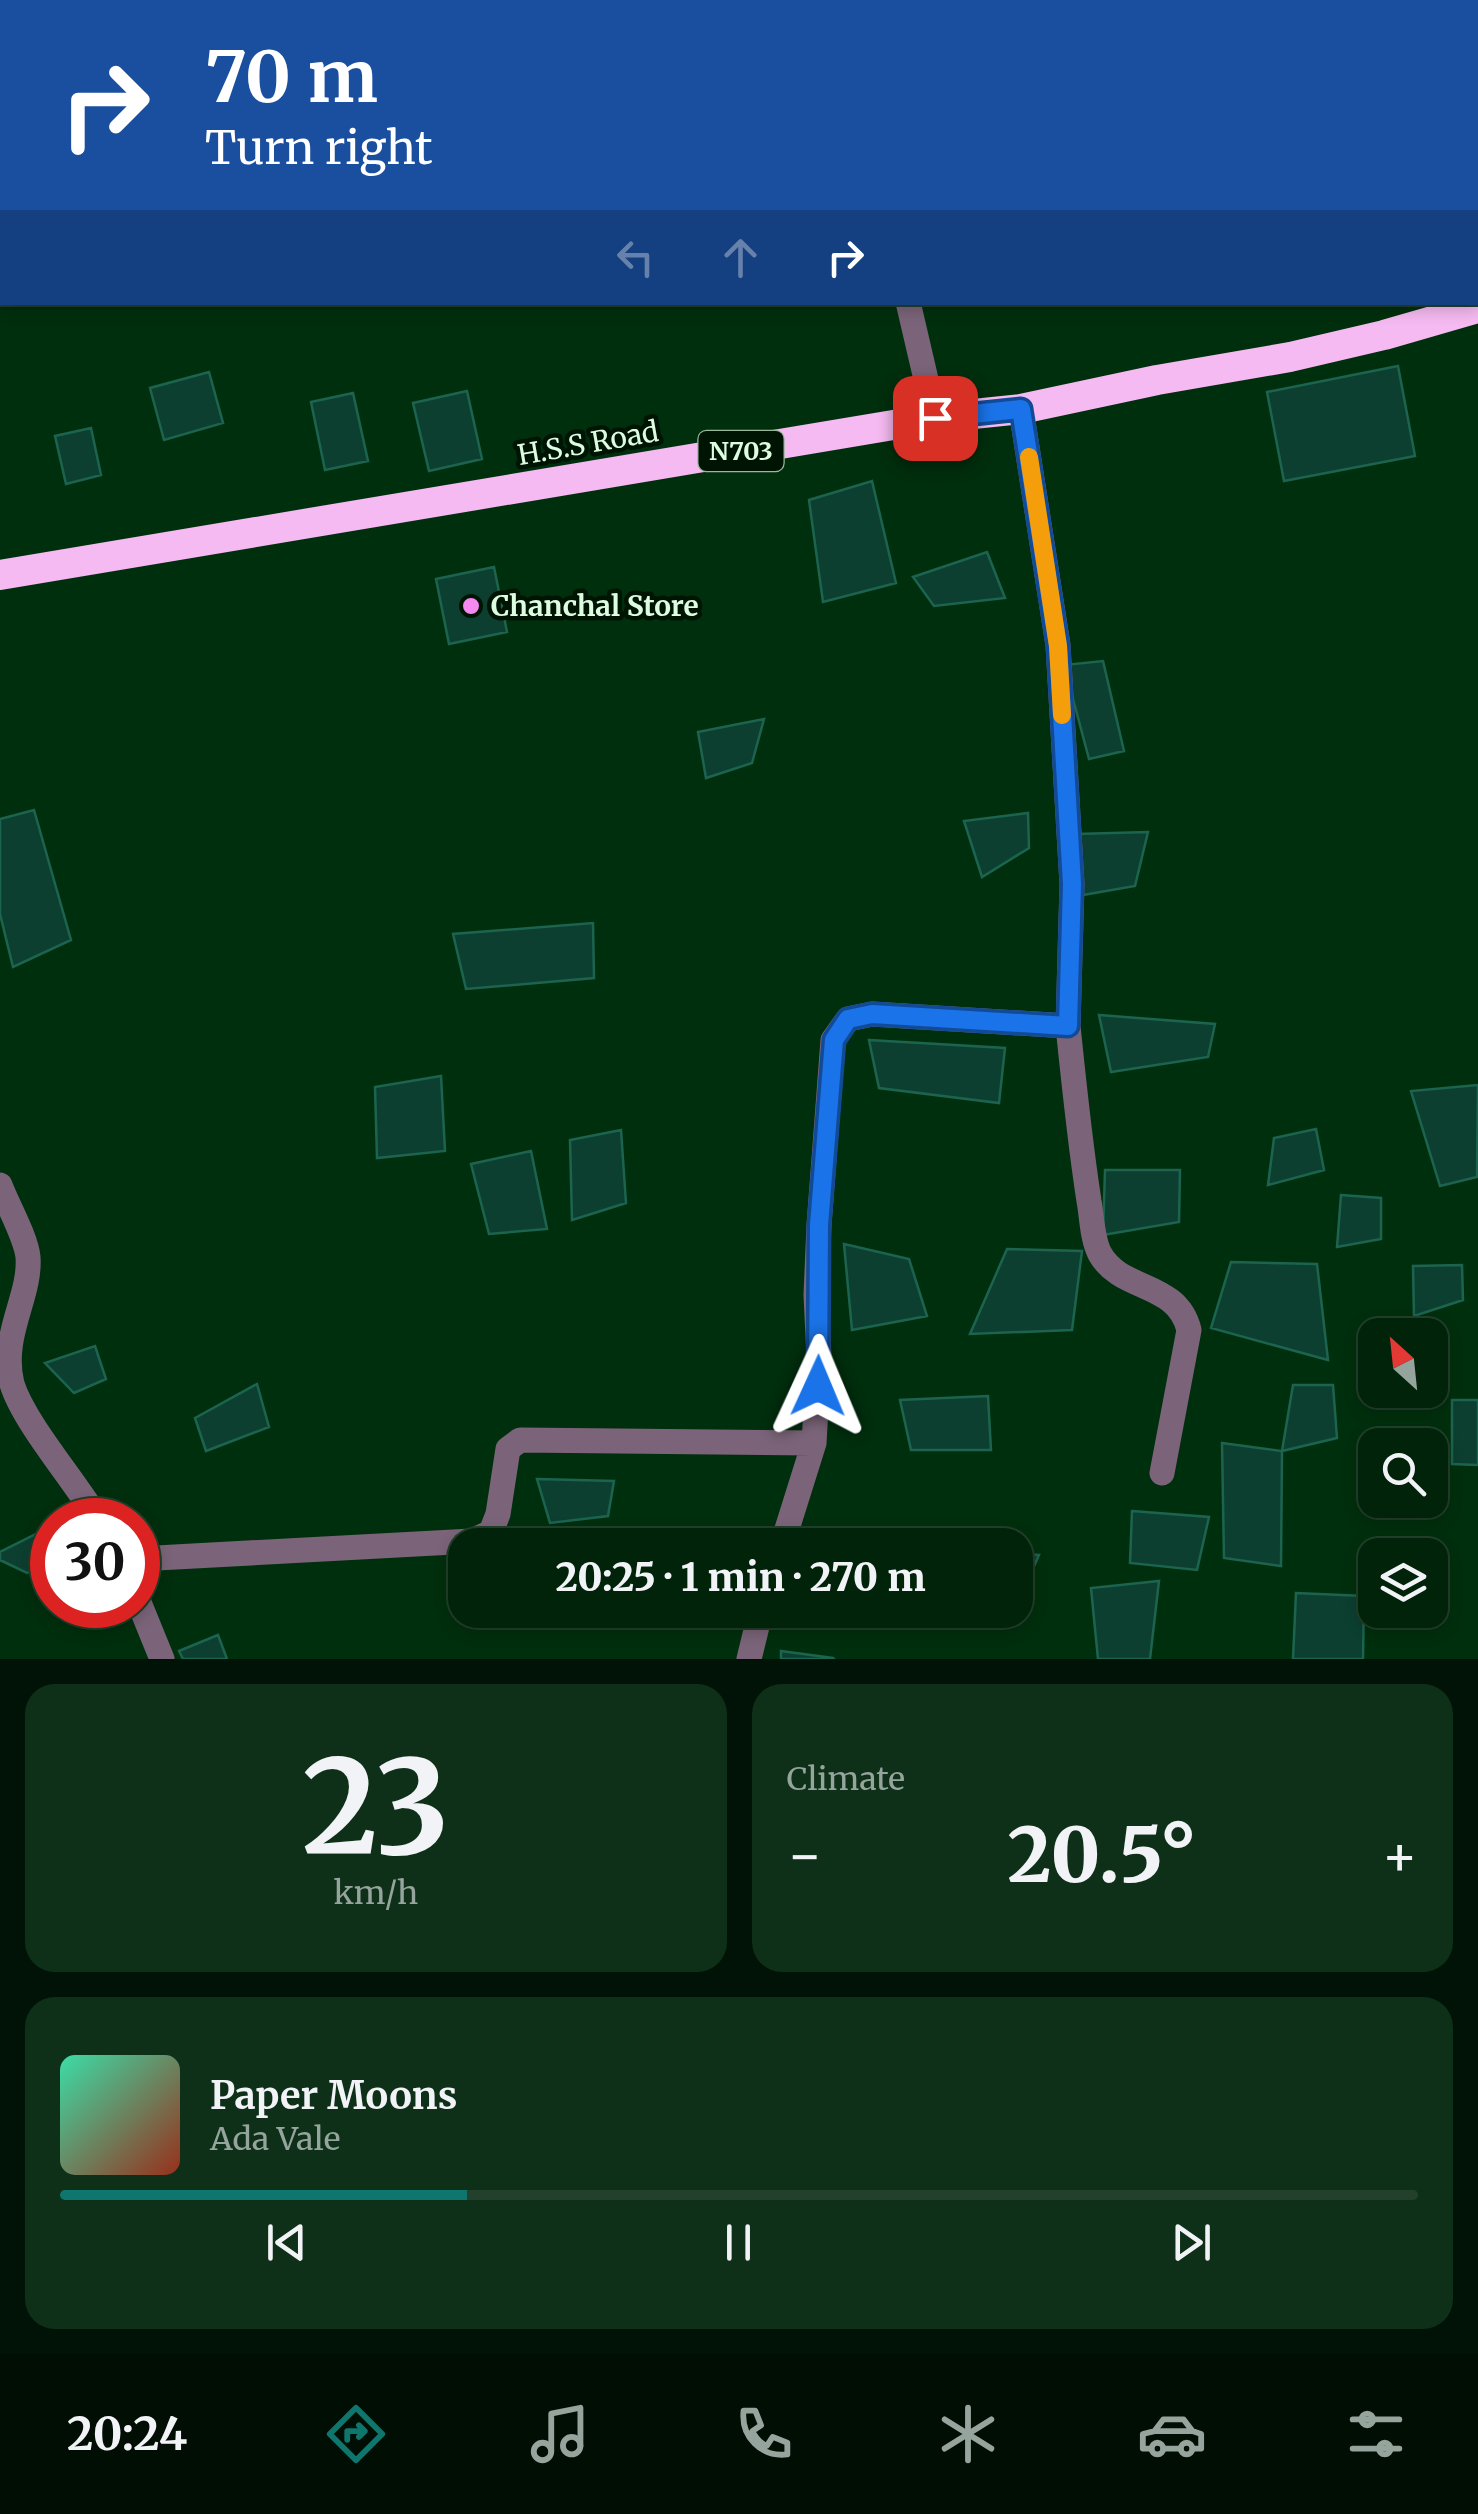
<!DOCTYPE html>
<html lang="en">
<head>
<meta charset="utf-8">
<style>
	:root { --surface:#00230a; --page:#0e2f18; --text:#f1f3f6; --muted:#95a49c; --line:#22402b; --accent:#0f766e }
	body { margin:0; font-family:Merriweather,serif; background:var(--page); color:var(--text); height:100vh; display:flex; flex-direction:column; font-size:38px; white-space:nowrap }
	* { box-sizing:border-box; margin:0 }
	p { font-size:32px; color:var(--muted) }
	.icon { flex:none; width:55px; height:55px; fill:none; stroke:currentColor; stroke-width:2; stroke-linecap:round; stroke-linejoin:round }
	.map { position:relative; height:1659px; overflow:hidden }
	.details { display:flex; flex-direction:column; gap:25px; padding:25px; background:#001306; flex:1 }
	.details>* { flex:none }
	.top-card { position:absolute; left:0px; top:0px; width:1480px; height:305px; box-shadow:0 5px 15px #0003,0 0 0 2px var(--line); background:#1a4fa0; color:#fff; overflow:hidden }
	.needle { width:65px; rotate:333deg }
	.fabs { position:absolute; left:1358px; top:1318px; display:grid; gap:20px }
	.fabs a { display:grid; place-items:center; width:90px; height:90px; border-radius:20px; background:var(--surface); box-shadow:0 5px 15px #0003,0 0 0 2px var(--line); font-size:50px }
	.speed { position:absolute; left:30px; top:1498px; display:flex; gap:20px; font-size:50px; font-weight:700; text-align:center }
	.speed>* { display:grid; place-content:center; width:130px; height:130px; border-radius:50%; background:var(--surface); box-shadow:0 5px 15px #0003,0 0 0 2px var(--line); line-height:1 }
	.speed .limit { border:15px solid #d22; background:#fff; color:#111 }
	.pin { position:absolute; display:grid; place-items:center; width:85px; height:85px; color:#fff; margin:-42px; border-radius:20px; box-shadow:0 5px 15px #0006 }
	.me { position:absolute; width:110px; margin:-55px; rotate:1deg; stroke-linejoin:round; filter:drop-shadow(0 0 8px #0008) }
	.turn { display:flex; align-items:center; gap:35px; height:210px; padding:0 40px; font-size:45px }
	.turn .icon { width:130px; height:130px; stroke-width:2.5 }
	.turn b { display:block; font-size:70px; line-height:85px }
	.lanes { display:flex; align-items:center; height:95px; padding:0 40px; background:#0003; justify-content:center; gap:50px; direction:ltr }
	.lanes .off { opacity:.35 }
	.big { font-size:75px; font-weight:800; line-height:1.1 }
	.details .card { flex:1; display:flex; flex-direction:column; justify-content:center; gap:15px; min-width:0; padding:0 35px; border-radius:30px; background:var(--page) }
	.details .dial { align-items:center; gap:0 }
	.dial b { font-size:130px; line-height:1 }
	.song { display:flex; align-items:center; gap:30px }
	.cover { width:120px; height:120px; border-radius:15px; background:linear-gradient(135deg,hsl(160 70% 55%),hsl(10 70% 35%)) }
	.played { height:10px; border-radius:5px; background:linear-gradient(90deg,var(--accent) 30%,var(--line) 30%) }
	.keys { display:flex; justify-content:space-around; direction:ltr }
	.heat { display:flex; justify-content:space-between; align-items:center; font-size:55px; direction:ltr }
	.details .tiles { flex:1; display:grid; gap:25px; grid-template-columns:1fr 1fr }
	.card:last-child { grid-column:span 2 }
	.trip { position:absolute; left:448px; top:1528px; width:585px; height:100px; border-radius:30px; background:var(--surface); box-shadow:0 5px 15px #0003,0 0 0 2px var(--line); font-weight:800; line-height:100px; text-align:center }
	.menu { display:flex; height:160px; justify-content:space-around; align-items:center; background:#000e04; color:var(--muted) }
	.menu .icon { width:70px; height:70px }
	.menu .active { color:var(--accent) }
	.menu b { font-size:45px; color:var(--text) }
	.map>svg:first-child { display:block }
	.building { fill:#0c3f30; stroke:#1c644f; stroke-width:2.5 }
	.lines { fill:none; stroke-linecap:round; stroke-linejoin:round }
	.street { stroke:#7b6479; stroke-width:25 }
	.highway { stroke:#f5baf1; stroke-width:30 }
	.route-casing { stroke:#114b97; stroke-width:25 }
	.route { stroke:#1a73e8; stroke-width:18 }
	.slow { stroke:#f59e0b; stroke-width:18 }
	.poi-dot { fill:#f489ef; stroke:#001403; stroke-width:4 }
	.labels { text-anchor:middle; dominant-baseline:central; stroke-width:9; stroke-linejoin:round; paint-order:stroke }
	.shield { fill:#001403; stroke:#9bb79e; stroke-width:2.5 }
	.shield-label { font-size:25px; font-weight:bold; fill:#ddfde1 }
	.street-label { font-size:28px; fill:#ddfde1; stroke:#001403 }
	.poi-label { font-size:28px; font-weight:bold; fill:#ddfde1; stroke:#001403; text-anchor:start }
</style>
</head>
<body>
<div class="map">
<svg width="1478" height="1659" viewBox="0 0 1478 1659">
	<rect width="100%" height="100%" fill="#002f0d"/>
	<path class="building" d="M 1398,366 L 1415,456 L 1284,481 L 1267,392 Z
		M 209,372 L 223,423 L 164,440 L 150,388 Z
		M 467,391 L 482,459 L 429,471 L 413,403 Z
		M 353,393 L 368,461 L 325,470 L 311,402 Z
		M 91,428 L 101,475 L 66,484 L 55,436 Z
		M 872,481 L 896,583 L 823,602 L 809,500 Z
		M 987,552 L 1005,598 L 934,606 L 913,577 Z
		M 494,567 L 507,632 L 449,644 L 436,579 Z
		M 1103,661 L 1124,751 L 1089,759 L 1064,665 Z
		M 764,719 L 752,763 L 706,778 L 698,732 Z
		M 34,810 L 71,940 L 13,967 L 0,914 L 0,819 Z
		M 1028,813 L 1029,848 L 982,877 L 964,821 Z
		M 1148,832 L 1135,886 L 1083,895 L 1076,834 Z
		M 593,923 L 594,978 L 466,989 L 453,934 Z
		M 1099,1015 L 1215,1024 L 1208,1057 L 1111,1072 Z
		M 869,1040 L 1005,1048 L 999,1103 L 879,1088 Z
		M 441,1076 L 445,1151 L 377,1158 L 375,1087 Z
		M 1478,1085 L 1477,1177 L 1440,1186 L 1411,1091 Z
		M 1316,1129 L 1324,1170 L 1268,1185 L 1274,1138 Z
		M 621,1130 L 626,1203 L 572,1220 L 570,1140 Z
		M 531,1151 L 547,1229 L 489,1234 L 471,1164 Z
		M 1105,1170 L 1180,1170 L 1179,1222 L 1103,1235 Z
		M 1341,1195 L 1381,1198 L 1381,1239 L 1337,1247 Z
		M 844,1244 L 909,1259 L 927,1316 L 852,1330 Z
		M 1007,1249 L 1082,1251 L 1072,1330 L 970,1334 Z
		M 1231,1262 L 1317,1264 L 1328,1360 L 1211,1328 Z
		M 1462,1265 L 1463,1300 L 1414,1316 L 1413,1266 Z
		M 95,1346 L 106,1379 L 74,1393 L 45,1363 Z
		M 257,1384 L 269,1427 L 206,1451 L 195,1418 Z
		M 1293,1385 L 1333,1385 L 1337,1438 L 1282,1451 Z
		M 988,1396 L 991,1450 L 911,1450 L 900,1400 Z
		M 1452,1400 L 1478,1400 L 1478,1465 L 1452,1464 Z
		M 1222,1443 L 1282,1451 L 1281,1566 L 1224,1558 Z
		M 537,1479 L 614,1481 L 608,1516 L 550,1523 Z
		M 1132,1511 L 1209,1517 L 1197,1570 L 1130,1563 Z
		M 42,1531 L 52,1552 L 52,1565 L 27,1573 L 0,1560 L 0,1552 Z
		M 1015,1554 L 1039,1555 L 1024,1589 L 1015,1589 Z
		M 1159,1581 L 1150,1659 L 1098,1659 L 1091,1588 Z
		M 1296,1593 L 1364,1596 L 1363,1659 L 1293,1659 Z
		M 218,1635 L 227,1659 L 183,1659 L 179,1651 Z
		M 781,1651 L 833,1658 L 834,1659 L 781,1659 Z"/>
	<g class="lines">
		<path class="street" d="M 814,0 L 815,2
			M 908,302 L 935,418
			M 1068,1026 C 1074,1085 1080,1143 1089,1201 C 1092,1217 1092,1239 1100,1254 C 1121,1292 1177,1281 1189,1330 L 1162,1473
			M 0,1185 C 7,1204 26,1237 28,1257 C 31,1297 0,1335 12,1384 C 24,1423 76,1482 98,1520
			M 782,1545 L 814,1443 L 819,1357 L 816,1295 L 819,1225 L 833,1040 L 848,1019 L 872,1014 L 1068,1026 L 1072,884 L 1058,645 L 1021,409
			M 138,1559 L 472,1541 L 491,1532 L 498,1514 L 508,1449 L 520,1440 L 814,1443
			M 138,1600 L 162,1659
			M 749,1659 L 761,1610"/>
		<path class="highway" d="M 0,575 L 935,418 L 1021,409 L 1157,380 L 1290,357 L 1384,335 L 1478,308"/>
	</g>
	<g class="lines">
		<defs>
			<path id="route" d="M 818,1386 L 819,1225 L 834,1040 L 848,1019 L 872,1014 L 1068,1026 L 1072,884 L 1058,646 L 1021,409 L 935,418"/>
		</defs>
		<use href="#route" class="route-casing"/>
		<use href="#route" class="route"/>
		<path class="slow" d="M 1029,457 L 1058,646 L 1062,715"/>
	</g>
	<circle class="poi-dot" cx="471" cy="606" r="10"/>
	<g class="labels">
		<rect class="shield" x="698.5" y="431" width="85" height="40" rx="8"/>
		<g class="shield-label">
			<text x="741" y="451">N703</text>
		</g>
		<g class="street-label">
			<text transform="translate(588 443) rotate(-10)">H.S.S Road</text>
		</g>
		<g class="poi-label">
			<text x="491" y="606">Chanchal Store</text>
		</g>
	</g>
</svg>
<div class="fabs">
<a><svg class="needle" viewBox="-14 -14 28 28"><path d="M0-13l5 13h-10z" fill="#e53935"/><path d="M0 13l5-13h-10z" fill="#95a49c"/></svg></a>
<a><svg class="icon" aria-label="search" viewBox="0 0 24 24"><circle cx="10" cy="10" r="6"/><path d="M15 15l6 6"/></svg></a>
<a><svg class="icon" aria-label="layers" viewBox="0 0 24 24"><path d="M12 4l9 5-9 5-9-5zM3 14l9 5 9-5"/></svg></a>
</div>
<div class="speed"><div class="limit">30</div></div>
<div class="pin" style="left:935px;top:418px;background:#d93025"><svg class="icon" aria-label="arrive" viewBox="0 0 24 24"><path d="M6 21V4h12l-3 4 3 4H6"/></svg></div>
<svg class="me" style="left:818px;top:1386px" viewBox="-20 -20 40 40"><path d="M0-17L14 15 0 8-14 15z" fill="#1a73e8" stroke="#fff" stroke-width="4"/></svg>
<div class="trip">20:25 · 1 min · 270 m</div>
<div class="top-card">
<div class="turn"><svg class="icon" aria-label="right" viewBox="0 0 24 24"><path d="M7 20v-9h11M14 6l5 5-5 5"/></svg><div><b>70 m</b>Turn right</div></div>
<div class="lanes"><svg class="icon off" aria-label="left" viewBox="0 0 24 24"><path d="M17 20v-9H6M10 6l-5 5 5 5"/></svg><svg class="icon off" aria-label="ahead" viewBox="0 0 24 24"><path d="M12 20V5M6 11l6-6 6 6"/></svg><svg class="icon" aria-label="right" viewBox="0 0 24 24"><path d="M7 20v-9h11M14 6l5 5-5 5"/></svg></div>
</div>
</div>
<section class="details">
<div class="tiles">
<div class="card dial"><b>23</b><p>km/h</p></div>
<div class="card"><p>Climate</p>
<div class="heat"><a>−</a><b class="big">20.5°</b><a>+</a></div>
</div>
<div class="card">
<div class="song"><i class="cover"></i><div><b>Paper Moons</b><p>Ada Vale</p></div></div>
<div class="played"></div>
<div class="keys"><svg class="icon" aria-label="previous" viewBox="0 0 24 24"><path d="M18 5L8 12l10 7zM5 5v14"/></svg><svg class="icon" aria-label="pause" viewBox="0 0 24 24"><path d="M8 5v14M16 5v14"/></svg><svg class="icon" aria-label="next" viewBox="0 0 24 24"><path d="M6 5l10 7-10 7zM19 5v14"/></svg></div>
</div>
</div>
</section>
<nav class="menu">
<b>20:24</b>
<svg class="icon active" aria-label="directions" viewBox="0 0 24 24"><path d="M12 3l9 9-9 9-9-9zM9 14v-3h6M13 9l2 2-2 2"/></svg>
<svg class="icon" aria-label="music" viewBox="0 0 24 24"><path d="M9 18V5l10-2v13"/><circle cx="6" cy="18" r="3"/><circle cx="16" cy="16" r="3"/></svg>
<svg class="icon" aria-label="phone" viewBox="0 0 24 24"><path d="M5 4h4l2 5-3 2q2 4 5 5l2-3 5 2v4C11 20 4 13 5 4z"/></svg>
<svg class="icon" aria-label="climate" viewBox="0 0 24 24"><path d="M12 3v18M4 7l16 10M4 17L20 7"/></svg>
<svg class="icon" aria-label="car" viewBox="0 0 24 24"><path d="M5 17H2v-5l4-1 3-4h7l3 4 3 1v5h-3M9 17h6M6 11h13"/><circle cx="7" cy="17" r="2"/><circle cx="17" cy="17" r="2"/></svg>
<svg class="icon" aria-label="filters" viewBox="0 0 24 24"><path d="M4 7h16M4 17h16"/><circle cx="9" cy="7" r="2"/><circle cx="15" cy="17" r="2"/></svg>
</nav>
</body>
</html>
